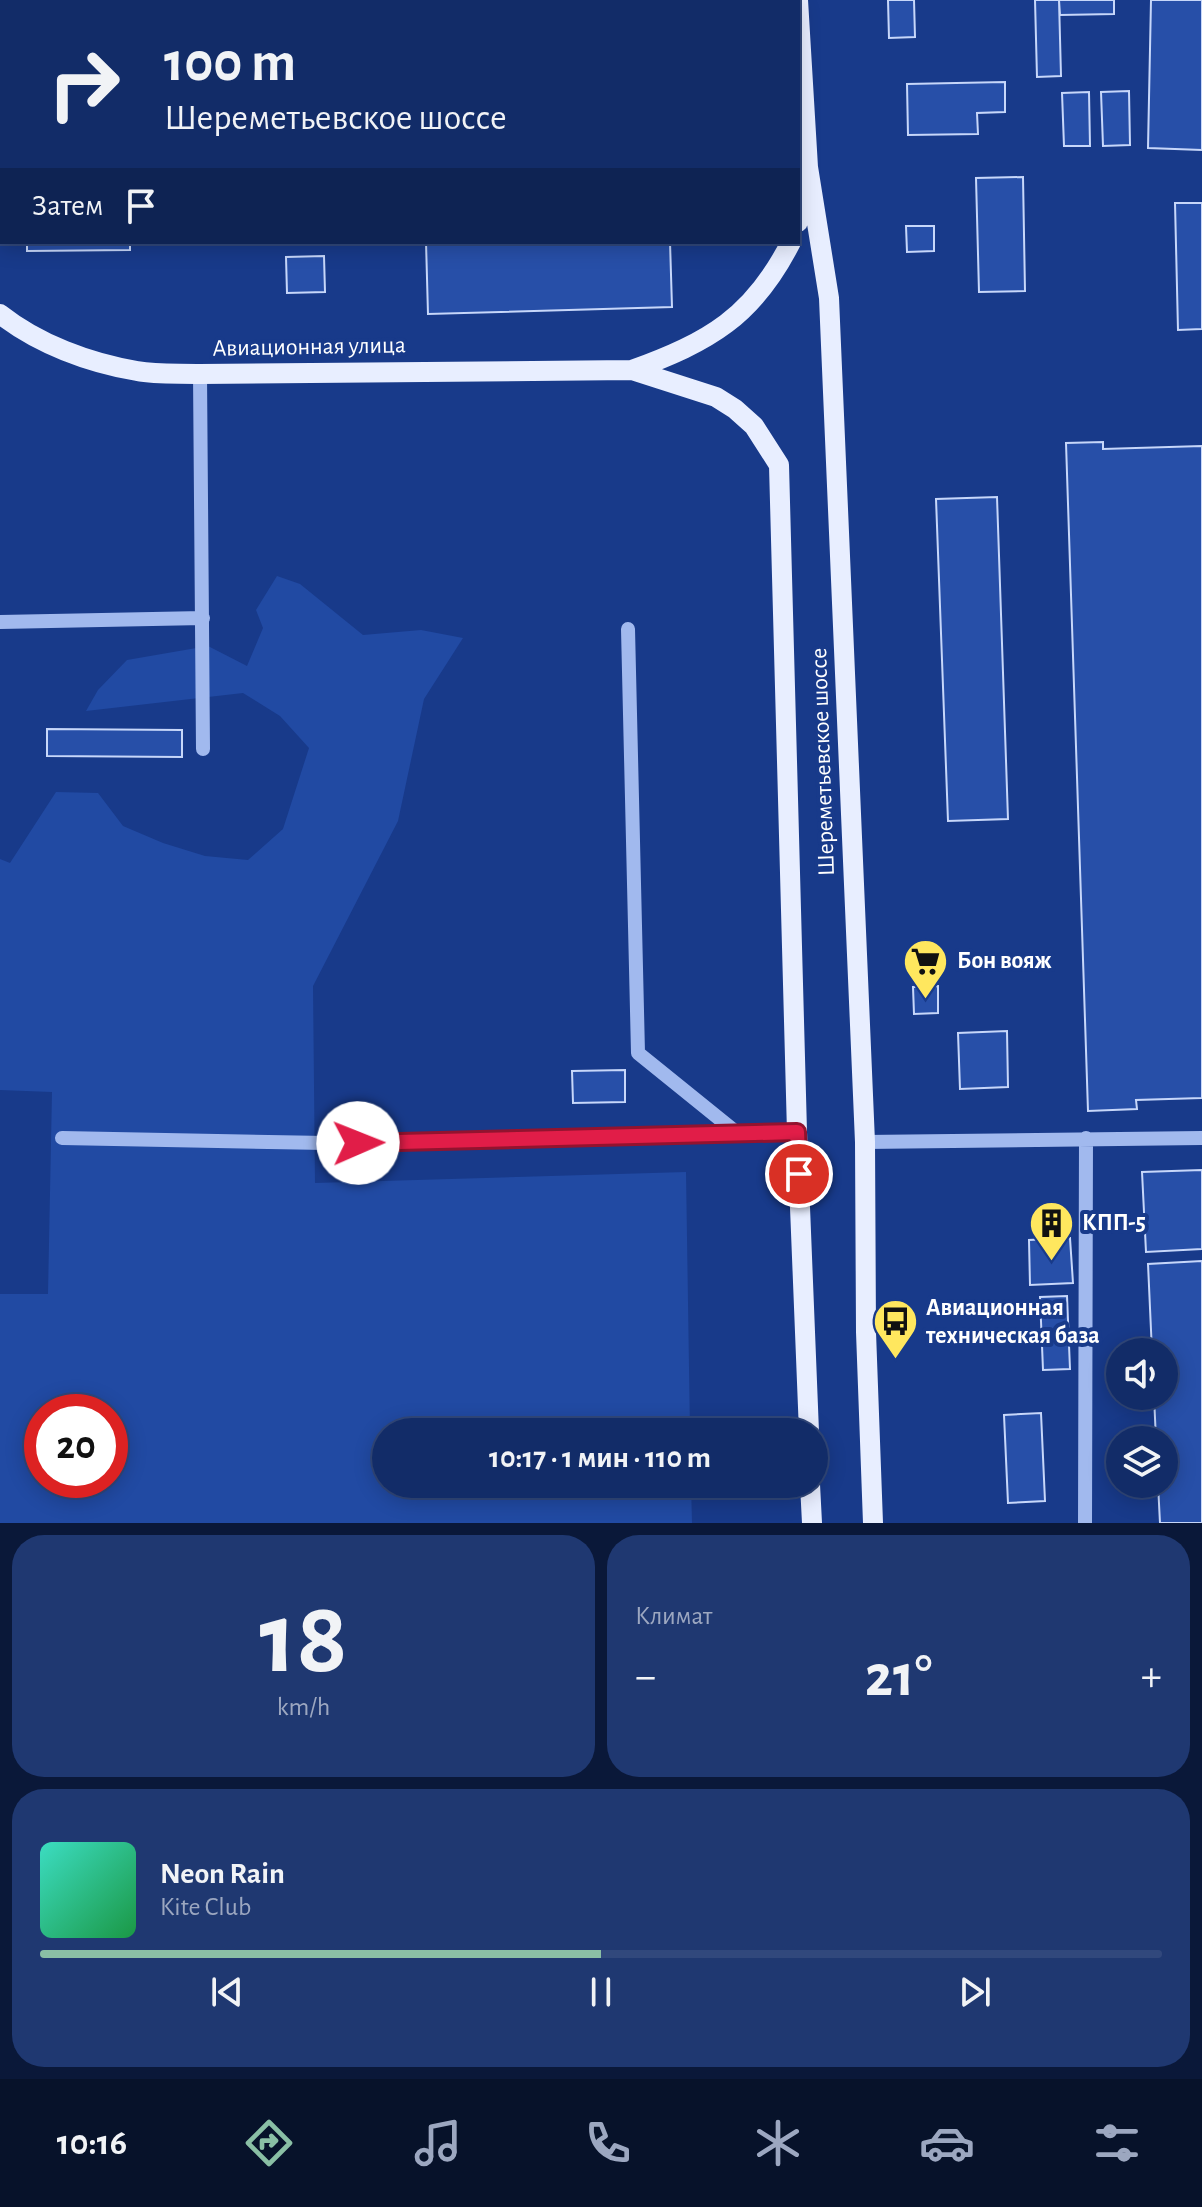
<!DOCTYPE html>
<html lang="ru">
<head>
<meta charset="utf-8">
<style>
	:root { --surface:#122c68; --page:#1f3871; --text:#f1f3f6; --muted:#9ca7c0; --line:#31487c; --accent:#8abfa5 }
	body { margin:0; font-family:"Alegreya Sans",sans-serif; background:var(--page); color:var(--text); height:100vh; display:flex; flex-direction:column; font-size:30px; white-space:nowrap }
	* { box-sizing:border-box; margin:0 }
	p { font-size:26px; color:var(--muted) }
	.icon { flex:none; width:44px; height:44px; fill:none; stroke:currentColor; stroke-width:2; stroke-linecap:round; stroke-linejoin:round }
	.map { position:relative; height:1523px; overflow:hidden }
	.panel { display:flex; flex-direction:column; gap:12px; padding:12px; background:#0a1839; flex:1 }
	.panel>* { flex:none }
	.hud { position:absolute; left:0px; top:0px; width:800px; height:244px; box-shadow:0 4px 20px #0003,0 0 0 2px var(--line); background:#122c68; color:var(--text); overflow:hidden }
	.tools { position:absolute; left:1106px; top:1338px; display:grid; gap:16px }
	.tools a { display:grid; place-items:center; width:72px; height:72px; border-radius:50%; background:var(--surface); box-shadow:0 4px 20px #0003,0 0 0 2px var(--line); font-size:40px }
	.speed { position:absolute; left:24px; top:1394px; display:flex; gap:16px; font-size:40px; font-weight:700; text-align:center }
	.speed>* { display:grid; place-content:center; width:104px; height:104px; border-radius:50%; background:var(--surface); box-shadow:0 4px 20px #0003,0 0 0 2px var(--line); line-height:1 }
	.speed .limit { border:12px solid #d22; background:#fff; color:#111 }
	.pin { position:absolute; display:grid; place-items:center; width:68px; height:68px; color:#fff; margin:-34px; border:4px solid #fff; border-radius:50%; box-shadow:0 2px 8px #0007 }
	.me { position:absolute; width:88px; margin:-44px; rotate:89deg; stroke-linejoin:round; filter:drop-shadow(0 0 6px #0008) }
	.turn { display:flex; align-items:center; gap:28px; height:168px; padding:0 32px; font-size:36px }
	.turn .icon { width:104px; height:104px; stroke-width:2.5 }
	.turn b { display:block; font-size:56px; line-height:68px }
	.then { display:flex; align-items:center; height:76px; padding:0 32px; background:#0003; gap:16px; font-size:30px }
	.big { font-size:60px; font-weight:600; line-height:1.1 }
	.panel .tile { flex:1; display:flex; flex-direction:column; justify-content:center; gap:12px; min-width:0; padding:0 28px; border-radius:32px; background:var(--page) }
	.panel .dial { align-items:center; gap:0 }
	.dial b { font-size:104px; line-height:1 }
	.song { display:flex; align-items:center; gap:24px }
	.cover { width:96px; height:96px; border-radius:12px; background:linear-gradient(135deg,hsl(170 70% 55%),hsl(140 70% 35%)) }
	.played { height:8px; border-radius:4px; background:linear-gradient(90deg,var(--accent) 50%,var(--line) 50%) }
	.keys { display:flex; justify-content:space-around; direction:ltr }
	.heat { display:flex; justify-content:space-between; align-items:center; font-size:44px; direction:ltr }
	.panel .tiles { flex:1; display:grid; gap:12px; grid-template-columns:1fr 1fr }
	.tile:last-child { grid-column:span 2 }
	.trip { position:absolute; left:372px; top:1418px; width:456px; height:80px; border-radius:40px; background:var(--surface); box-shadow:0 4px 20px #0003,0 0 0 2px var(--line); font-weight:600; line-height:80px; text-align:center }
	.tab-bar { display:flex; height:128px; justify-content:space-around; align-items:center; background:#07122a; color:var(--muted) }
	.tab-bar .icon { width:56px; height:56px }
	.tab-bar .current { color:var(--accent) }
	.tab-bar b { font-size:36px; color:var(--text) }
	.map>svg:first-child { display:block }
	.green { fill:#214aa3; fill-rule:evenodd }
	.building { fill:#274fa8; stroke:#c7d7fa; stroke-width:2 }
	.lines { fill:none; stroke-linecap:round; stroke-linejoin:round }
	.minor { stroke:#a1b9ee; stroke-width:14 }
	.major { stroke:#e8eeff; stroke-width:20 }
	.route-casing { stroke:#92132f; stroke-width:20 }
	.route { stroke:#e11d48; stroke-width:14 }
	.labels { text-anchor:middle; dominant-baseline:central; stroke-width:8; stroke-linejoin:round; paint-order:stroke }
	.street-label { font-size:24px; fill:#fff; stroke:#183a8a }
	.poi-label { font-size:24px; font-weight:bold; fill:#fff; stroke:#183a8a; text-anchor:start }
</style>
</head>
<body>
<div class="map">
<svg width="1202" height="1523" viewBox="0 0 1202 1523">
	<rect width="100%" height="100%" fill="#183a8a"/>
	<path class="green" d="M 277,576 L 300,584 L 363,635 L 421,630 L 463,638 L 424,699 L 398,821 L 313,986 L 315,1183 L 686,1172 L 690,1432 L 386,1432 L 386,1484 L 691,1484 L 692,1523 L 0,1523 L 0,1294 L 48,1294 L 52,1092 L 0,1090 L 0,859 L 10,863 L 56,792 L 98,793 L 123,826 L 163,843 L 205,856 L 248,860 L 283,829 L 309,748 L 280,716 L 243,693 L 86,711 L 98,690 L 127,660 L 208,646 L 247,666 L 263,628 L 256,610 ZM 42,1412 L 110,1412 L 110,1480 L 42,1480 Z"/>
	<path class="building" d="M 557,0 L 664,0 L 664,2 L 557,2 Z
		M 888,0 L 914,0 L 915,37 L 889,38 Z
		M 1035,0 L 1059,0 L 1061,76 L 1037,77 Z
		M 1059,0 L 1114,0 L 1114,14 L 1060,15 Z
		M 1151,0 L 1202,0 L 1202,150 L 1148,148 Z
		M 1005,82 L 1005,112 L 977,113 L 978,134 L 908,135 L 907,84 Z
		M 1129,91 L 1130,145 L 1103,146 L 1101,92 Z
		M 1089,92 L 1090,146 L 1064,146 L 1062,93 Z
		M 1023,177 L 1025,291 L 979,292 L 976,178 Z
		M 1175,203 L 1202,203 L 1202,329 L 1178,330 Z
		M 906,226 L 934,226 L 934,251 L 907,252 Z
		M 27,242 L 130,242 L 130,250 L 27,251 Z
		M 426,242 L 670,242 L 672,307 L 428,314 Z
		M 324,256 L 325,292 L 287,293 L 286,257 Z
		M 1103,442 L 1103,449 L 1202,446 L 1202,1098 L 1136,1100 L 1137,1109 L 1088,1111 L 1066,443 Z
		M 997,497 L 1008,819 L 948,821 L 936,499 Z
		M 47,729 L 182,730 L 182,757 L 47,756 Z
		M 938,986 L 938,1013 L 914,1014 L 913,987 Z
		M 1007,1031 L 1008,1087 L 960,1089 L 958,1033 Z
		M 625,1070 L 625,1102 L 573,1103 L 572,1071 Z
		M 1202,1170 L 1202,1249 L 1146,1252 L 1142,1172 Z
		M 1070,1238 L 1073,1283 L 1030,1285 L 1029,1240 Z
		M 1202,1261 L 1202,1523 L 1160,1523 L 1158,1484 L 1164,1484 L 1164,1440 L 1156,1440 L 1154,1396 L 1164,1396 L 1164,1352 L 1152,1352 L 1148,1264 Z
		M 1067,1296 L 1070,1369 L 1043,1370 L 1040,1297 Z
		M 1041,1413 L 1045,1501 L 1008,1503 L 1004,1415 Z"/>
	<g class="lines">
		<path class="minor" d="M 169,0 L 169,2
			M 307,0 L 307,2
			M 510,0 L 510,2
			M 200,374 L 203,749
			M 0,622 L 203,618
			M 628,629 L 638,1053 L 737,1133
			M 62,1138 L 326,1143 L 797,1132
			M 865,1142 L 1202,1138
			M 1085,1523 L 1086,1138"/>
		<path class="major" d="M 798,0 L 808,167 L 829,298 L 865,1142 L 866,1332 L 873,1523
			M 798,222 L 806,187
			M 0,314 C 38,344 89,363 137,371 C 158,375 180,373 200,374 L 632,370 L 716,397 L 735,409 L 754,426 L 779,465 L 797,1132 L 809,1432
			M 632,370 C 709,342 753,317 791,242
			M 810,1484 L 812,1523"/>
	</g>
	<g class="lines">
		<defs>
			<path id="route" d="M 358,1143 L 797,1132 L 799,1174"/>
		</defs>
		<use href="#route" class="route-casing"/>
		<use href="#route" class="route"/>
	</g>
	<defs>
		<symbol id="supermarket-pin" viewBox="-11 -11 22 30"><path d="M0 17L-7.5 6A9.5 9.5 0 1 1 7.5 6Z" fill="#ffe75e" stroke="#183a8a"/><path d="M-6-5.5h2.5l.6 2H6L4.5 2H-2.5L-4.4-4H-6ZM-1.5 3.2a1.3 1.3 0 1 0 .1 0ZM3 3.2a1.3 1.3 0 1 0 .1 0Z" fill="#111"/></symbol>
		<symbol id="building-pin" viewBox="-11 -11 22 30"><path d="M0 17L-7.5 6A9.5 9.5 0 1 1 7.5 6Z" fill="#ffe75e" stroke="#183a8a"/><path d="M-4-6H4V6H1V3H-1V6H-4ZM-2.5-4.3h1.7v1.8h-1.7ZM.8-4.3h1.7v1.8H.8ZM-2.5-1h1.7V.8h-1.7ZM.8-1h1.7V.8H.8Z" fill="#111"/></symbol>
		<symbol id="bus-pin" viewBox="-11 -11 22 30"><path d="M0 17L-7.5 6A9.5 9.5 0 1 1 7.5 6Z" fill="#ffe75e" stroke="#183a8a"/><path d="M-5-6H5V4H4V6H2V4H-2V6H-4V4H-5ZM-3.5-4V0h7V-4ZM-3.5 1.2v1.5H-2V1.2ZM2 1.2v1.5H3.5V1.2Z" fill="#111"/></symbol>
	</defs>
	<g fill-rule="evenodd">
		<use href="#supermarket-pin" x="900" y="936" width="51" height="69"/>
		<use href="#building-pin" x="1026" y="1198" width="51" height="69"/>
		<use href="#bus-pin" x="870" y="1296" width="51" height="69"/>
	</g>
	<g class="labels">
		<g class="street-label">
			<text transform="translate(309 347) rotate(-1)">Авиационная улица</text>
			<text transform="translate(823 762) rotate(-92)">Шереметьевское шоссе</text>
		</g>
		<g class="poi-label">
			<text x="957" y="961">Бон вояж</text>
			<text x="1082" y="1223">КПП-5</text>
			<text x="926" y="1308">Авиационная<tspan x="926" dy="28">техническая база</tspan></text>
		</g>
	</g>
</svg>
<div class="tools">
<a><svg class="icon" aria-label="sound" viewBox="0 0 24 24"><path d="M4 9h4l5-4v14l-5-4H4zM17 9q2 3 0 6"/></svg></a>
<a><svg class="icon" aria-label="layers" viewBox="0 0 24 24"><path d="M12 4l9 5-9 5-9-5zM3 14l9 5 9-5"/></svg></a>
</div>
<div class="speed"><div class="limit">20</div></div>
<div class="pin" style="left:799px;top:1174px;background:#d93025"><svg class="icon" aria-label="arrive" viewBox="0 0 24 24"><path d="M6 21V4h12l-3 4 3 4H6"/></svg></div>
<svg class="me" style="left:358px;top:1143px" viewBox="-20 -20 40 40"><circle r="19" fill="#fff"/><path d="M0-13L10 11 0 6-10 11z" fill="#e11d48"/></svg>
<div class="trip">10:17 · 1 мин · 110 m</div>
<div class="hud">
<div class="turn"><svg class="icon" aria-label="right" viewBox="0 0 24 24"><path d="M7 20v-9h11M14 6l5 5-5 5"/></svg><div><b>100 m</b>Шереметьевское шоссе</div></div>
<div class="then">Затем<svg class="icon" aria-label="arrive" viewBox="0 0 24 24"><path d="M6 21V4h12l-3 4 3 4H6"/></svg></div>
</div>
</div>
<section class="panel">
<div class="tiles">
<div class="tile dial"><b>18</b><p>km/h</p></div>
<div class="tile"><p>Климат</p>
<div class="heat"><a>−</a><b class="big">21°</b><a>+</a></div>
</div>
<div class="tile">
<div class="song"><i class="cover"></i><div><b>Neon Rain</b><p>Kite Club</p></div></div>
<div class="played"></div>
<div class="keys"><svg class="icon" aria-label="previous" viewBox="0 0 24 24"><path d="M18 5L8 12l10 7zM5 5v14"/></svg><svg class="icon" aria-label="pause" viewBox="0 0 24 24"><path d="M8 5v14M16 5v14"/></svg><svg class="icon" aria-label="next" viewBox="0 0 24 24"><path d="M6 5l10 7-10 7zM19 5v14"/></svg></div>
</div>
</div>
</section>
<nav class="tab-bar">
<b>10:16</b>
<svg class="icon current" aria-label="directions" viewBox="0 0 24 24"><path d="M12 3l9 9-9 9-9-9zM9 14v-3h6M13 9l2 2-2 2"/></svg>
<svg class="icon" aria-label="music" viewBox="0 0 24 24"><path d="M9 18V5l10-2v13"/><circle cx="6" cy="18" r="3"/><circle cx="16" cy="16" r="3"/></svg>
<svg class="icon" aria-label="phone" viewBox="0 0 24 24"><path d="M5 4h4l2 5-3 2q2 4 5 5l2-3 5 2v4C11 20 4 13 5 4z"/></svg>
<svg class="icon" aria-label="climate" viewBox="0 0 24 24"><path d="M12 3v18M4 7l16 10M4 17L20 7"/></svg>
<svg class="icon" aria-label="car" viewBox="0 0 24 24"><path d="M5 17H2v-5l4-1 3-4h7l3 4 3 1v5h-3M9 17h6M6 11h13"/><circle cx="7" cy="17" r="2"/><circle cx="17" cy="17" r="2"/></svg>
<svg class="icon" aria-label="filters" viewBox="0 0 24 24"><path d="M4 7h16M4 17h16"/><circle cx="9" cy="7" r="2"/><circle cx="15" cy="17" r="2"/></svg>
</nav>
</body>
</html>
